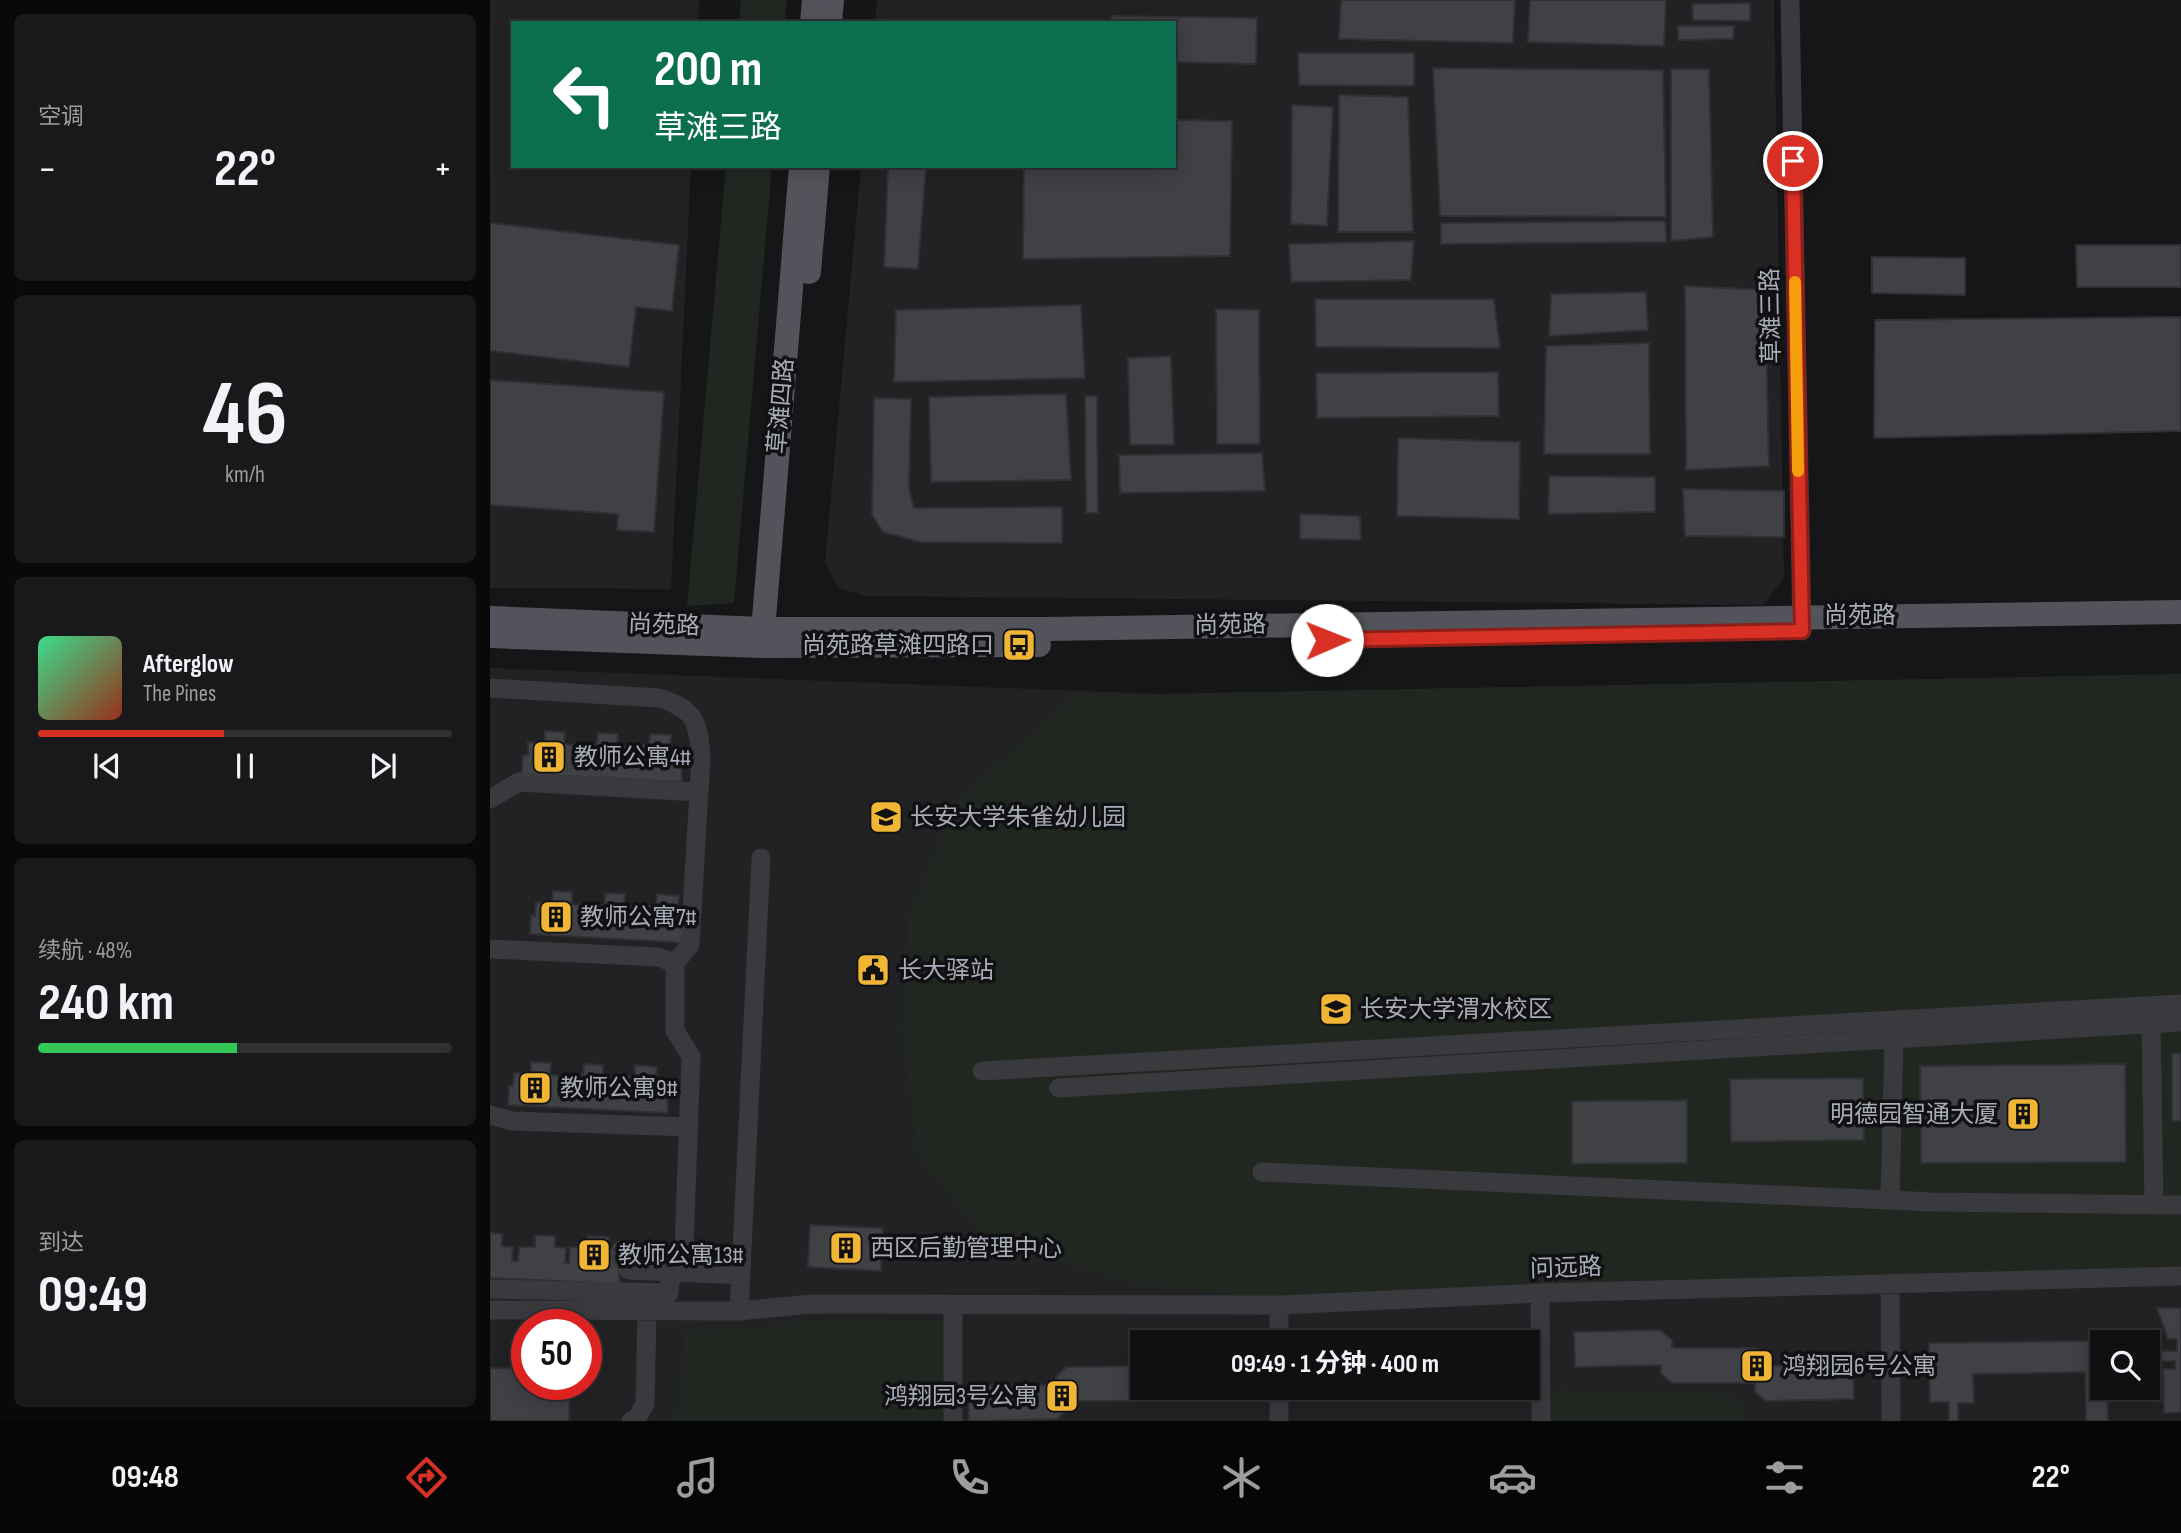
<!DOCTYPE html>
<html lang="zh">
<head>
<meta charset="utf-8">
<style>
	:root { --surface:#101012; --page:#19191b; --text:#f1f3f6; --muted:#9c9d9f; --line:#303032; --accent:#d93025 }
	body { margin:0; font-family:"Sofia Sans Condensed","Noto Sans SC",sans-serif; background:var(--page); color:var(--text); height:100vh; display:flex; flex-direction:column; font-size:26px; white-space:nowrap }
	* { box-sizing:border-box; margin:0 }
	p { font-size:23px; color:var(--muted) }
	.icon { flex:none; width:38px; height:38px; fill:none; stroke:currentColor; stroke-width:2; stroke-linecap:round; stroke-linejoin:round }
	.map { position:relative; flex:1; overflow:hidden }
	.panel { display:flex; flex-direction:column; gap:14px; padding:14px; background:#09090a; width:490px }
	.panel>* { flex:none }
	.top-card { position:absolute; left:21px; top:21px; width:665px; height:147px; border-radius:0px; box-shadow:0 4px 18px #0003,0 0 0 2px var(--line); background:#0b6e4f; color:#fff; overflow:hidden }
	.buttons { position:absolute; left:1600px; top:1330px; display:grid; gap:14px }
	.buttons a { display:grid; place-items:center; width:70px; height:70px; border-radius:0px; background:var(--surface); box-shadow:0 4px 18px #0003,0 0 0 2px var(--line); font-size:35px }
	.speed { position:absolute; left:21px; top:1309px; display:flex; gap:14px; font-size:35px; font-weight:700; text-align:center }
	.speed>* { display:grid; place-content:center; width:91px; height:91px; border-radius:50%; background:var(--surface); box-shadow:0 4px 18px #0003,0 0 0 2px var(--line); line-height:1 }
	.speed .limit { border:10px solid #d22; background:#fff; color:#111 }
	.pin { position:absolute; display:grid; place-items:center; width:60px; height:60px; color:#fff; margin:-30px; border:4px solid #fff; border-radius:50%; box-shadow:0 2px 7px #0007 }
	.me { position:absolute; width:77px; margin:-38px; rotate:89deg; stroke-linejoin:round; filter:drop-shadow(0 0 5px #0008) }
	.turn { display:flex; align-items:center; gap:24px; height:147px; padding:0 28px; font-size:32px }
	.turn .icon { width:91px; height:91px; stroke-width:2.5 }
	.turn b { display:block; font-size:49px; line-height:60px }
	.big { font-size:52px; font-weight:700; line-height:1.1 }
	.panel .tile { flex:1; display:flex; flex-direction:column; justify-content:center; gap:10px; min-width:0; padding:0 24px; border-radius:10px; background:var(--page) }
	.panel .dial { align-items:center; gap:0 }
	.dial b { font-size:91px; line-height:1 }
	.song { display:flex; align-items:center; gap:21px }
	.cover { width:84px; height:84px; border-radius:10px; background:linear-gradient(135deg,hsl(150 70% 55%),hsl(10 70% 35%)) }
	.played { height:7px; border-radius:4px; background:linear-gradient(90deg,var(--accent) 45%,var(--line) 45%) }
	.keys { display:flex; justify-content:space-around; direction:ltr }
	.heat { display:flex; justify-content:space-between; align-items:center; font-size:38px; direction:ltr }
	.charge { height:10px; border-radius:5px; background:linear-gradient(90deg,#34c759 48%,var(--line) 0) }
	.trip { position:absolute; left:640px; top:1330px; width:410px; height:70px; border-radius:0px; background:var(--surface); box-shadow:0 4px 18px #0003,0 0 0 2px var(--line); font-weight:700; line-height:70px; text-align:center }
	.menu { display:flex; height:112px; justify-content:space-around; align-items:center; background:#060607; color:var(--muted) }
	.menu .icon { width:49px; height:49px }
	.menu .selected { color:var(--accent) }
	.menu b { font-size:32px; color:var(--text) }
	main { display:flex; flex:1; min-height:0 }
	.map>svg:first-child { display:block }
	.built { fill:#222225; fill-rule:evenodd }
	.green { fill:#202721 }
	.building { fill:#404145; stroke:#303034; stroke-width:2 }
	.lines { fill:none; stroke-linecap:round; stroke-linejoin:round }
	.minor { stroke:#39393e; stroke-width:19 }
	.major { stroke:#53545b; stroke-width:24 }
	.route-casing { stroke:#8d1f18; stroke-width:18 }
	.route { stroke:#d93025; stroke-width:12 }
	.slow { stroke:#f59e0b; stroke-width:12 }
	.labels { text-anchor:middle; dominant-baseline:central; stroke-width:7; stroke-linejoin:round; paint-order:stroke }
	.street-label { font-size:24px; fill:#a8acb7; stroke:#111113 }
	.poi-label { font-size:24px; fill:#a8acb7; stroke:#111113; text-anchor:start }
</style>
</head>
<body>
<main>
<section class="panel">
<div class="tile"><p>空调</p>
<div class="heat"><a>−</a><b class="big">22°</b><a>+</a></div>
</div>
<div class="tile dial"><b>46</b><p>km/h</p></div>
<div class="tile">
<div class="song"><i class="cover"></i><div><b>Afterglow</b><p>The Pines</p></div></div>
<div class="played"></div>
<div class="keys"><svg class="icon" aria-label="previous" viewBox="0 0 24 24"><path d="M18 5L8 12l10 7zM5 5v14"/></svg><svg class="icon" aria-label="pause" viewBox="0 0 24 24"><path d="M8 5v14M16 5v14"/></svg><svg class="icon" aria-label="next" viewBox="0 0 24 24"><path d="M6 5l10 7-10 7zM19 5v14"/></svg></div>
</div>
<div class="tile"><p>续航 · 48%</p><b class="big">240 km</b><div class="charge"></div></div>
<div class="tile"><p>到达</p><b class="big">09:49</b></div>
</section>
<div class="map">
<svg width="1691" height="1421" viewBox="0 0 1691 1421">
	<rect width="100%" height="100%" fill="#161618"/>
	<path class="built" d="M 0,0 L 209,0 L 208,23 L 23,23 L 23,166 L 201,166 L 181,589 L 0,588 Z
		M 387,0 L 1284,0 L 1294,578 L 1273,605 L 376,596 L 349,588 L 335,562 L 371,166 L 684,166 L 684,23 L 385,23 Z
		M 0,668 L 673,694 L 1691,674 L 1691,1421 L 0,1421 ZM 37,1325 L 96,1325 L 96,1384 L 37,1384 ZM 653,1342 L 1038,1342 L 1038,1388 L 653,1388 ZM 1612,1342 L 1657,1342 L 1657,1388 L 1612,1388 Z"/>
	<path class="green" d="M 251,0 L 297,0 L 295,23 L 249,23 Z
		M 236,166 L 282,166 L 244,603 L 197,606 Z
		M 1691,674 L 1691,1267 L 769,1298 L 639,1282 L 498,1240 L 429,1157 L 412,1030 L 418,920 L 464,805 L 586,693 L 673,694 Z
		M 336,1319 L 455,1320 L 454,1421 L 182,1421 L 188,1411 L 195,1331 L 262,1328 Z
		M 1056,1390 L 1236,1394 C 1247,1400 1254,1407 1255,1421 L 1056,1421 Z"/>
	<path class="building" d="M 851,0 L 1025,0 L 1023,43 L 849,39 Z
		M 1040,0 L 1176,0 L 1174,46 L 1038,42 Z
		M 1260,3 L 1260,21 L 1203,20 L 1202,4 Z
		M 622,16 L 767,18 L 766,64 L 684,62 L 684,23 L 622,23 Z
		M 389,19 L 409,21 L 409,23 L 389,23 Z
		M 1188,26 L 1244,26 L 1243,39 L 1188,40 Z
		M 808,53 L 924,53 L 924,86 L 809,85 Z
		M 943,68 L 1173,70 L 1176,217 L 950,216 Z
		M 1181,69 L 1219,69 L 1223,237 L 1181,241 Z
		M 849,95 L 918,97 L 923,232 L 848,232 Z
		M 802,105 L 843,107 L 837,226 L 801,224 Z
		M 684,120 L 742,121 L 740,256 L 533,259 L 534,166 L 684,166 Z
		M 398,166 L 436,166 L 428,269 L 394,267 Z
		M 1175,221 L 1177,242 L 951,244 L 951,223 Z
		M 0,223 L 189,245 L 182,311 L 146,307 L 139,367 L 0,351 Z
		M 924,241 L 921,280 L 801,282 L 799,244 Z
		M 1586,245 L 1691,245 L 1691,287 L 1587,287 Z
		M 1382,257 L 1475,258 L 1475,295 L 1382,293 Z
		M 1195,286 L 1275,290 L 1279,466 L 1196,470 Z
		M 1156,292 L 1158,330 L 1059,336 L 1061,294 Z
		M 825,299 L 1004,299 L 1010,348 L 826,347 Z
		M 591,305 L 595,378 L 404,382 L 406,310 Z
		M 726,309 L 769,310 L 770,444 L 727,444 Z
		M 1691,317 L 1691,431 L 1384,438 L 1385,320 Z
		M 1159,343 L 1160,454 L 1054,454 L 1056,346 Z
		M 681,356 L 684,445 L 640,445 L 638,358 Z
		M 1008,372 L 1009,416 L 827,418 L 826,373 Z
		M 0,380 L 174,392 L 164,532 L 127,530 L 128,514 L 0,505 Z
		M 576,394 L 581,480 L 441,482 L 439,397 Z
		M 595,396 L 607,396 L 608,513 L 596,513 Z
		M 384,398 L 421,399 L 419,488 L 424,508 L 572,507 L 572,543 L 430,542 L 393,532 L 382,515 Z
		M 908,438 L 1030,442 L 1029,519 L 907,516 Z
		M 772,453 L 775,491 L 630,493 L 629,455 Z
		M 1059,476 L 1165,477 L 1165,512 L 1058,514 Z
		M 1193,489 L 1294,491 L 1294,537 L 1195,536 Z
		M 810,514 L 870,516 L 871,540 L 810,539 Z
		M 55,731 L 75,732 L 74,744 L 85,745 L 85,758 L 91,758 L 92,744 L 107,745 L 108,733 L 128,734 L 127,745 L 138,746 L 137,761 L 142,761 L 143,744 L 159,745 L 160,734 L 181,735 L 180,747 L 191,747 L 192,782 L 32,774 L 33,755 L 38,755 L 38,742 L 55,743 Z
		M 63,891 L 82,892 L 82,904 L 93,905 L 92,919 L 98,919 L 99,905 L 115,905 L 115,893 L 135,894 L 134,906 L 145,906 L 145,922 L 149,922 L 150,905 L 166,906 L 167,894 L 189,896 L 188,907 L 198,908 L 199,943 L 40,934 L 41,915 L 45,916 L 46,902 L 62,903 Z
		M 1682,1053 L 1691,1053 L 1691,1121 L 1682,1121 Z
		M 41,1062 L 61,1063 L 60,1075 L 71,1076 L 70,1090 L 76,1090 L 77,1076 L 93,1076 L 94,1064 L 113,1065 L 113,1076 L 124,1077 L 123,1092 L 128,1092 L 128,1076 L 145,1076 L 145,1065 L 167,1067 L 166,1078 L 176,1079 L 178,1113 L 18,1105 L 19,1086 L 23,1086 L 24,1073 L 41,1074 Z
		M 1635,1064 L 1636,1162 L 1431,1163 L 1430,1066 Z
		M 1373,1078 L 1374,1140 L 1241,1142 L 1240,1079 Z
		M 1197,1100 L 1197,1163 L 1082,1164 L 1082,1101 Z
		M 320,1225 L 393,1228 L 391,1271 L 318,1267 Z
		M 0,1233 L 12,1234 L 12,1246 L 23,1247 L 22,1261 L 28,1261 L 29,1247 L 45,1247 L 45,1235 L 65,1236 L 65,1247 L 76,1248 L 75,1263 L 79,1263 L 80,1247 L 97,1247 L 97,1236 L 119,1237 L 118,1249 L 128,1250 L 130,1284 L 0,1278 Z
		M 1667,1308 L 1691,1308 L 1691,1412 L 1674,1413 L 1673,1369 L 1685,1369 L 1685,1361 L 1657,1361 L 1657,1351 L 1687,1351 L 1687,1339 L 1678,1339 Z
		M 1170,1330 L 1182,1340 L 1182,1348 L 1265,1348 L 1276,1357 L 1276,1366 L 1363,1364 L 1364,1399 L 1276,1401 L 1265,1392 L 1265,1383 L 1182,1383 L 1171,1374 L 1171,1365 L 1085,1367 L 1084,1332 Z
		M 1611,1341 L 1612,1388 L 1617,1388 L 1618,1421 L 1596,1421 L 1595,1372 L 1483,1374 L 1484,1403 L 1468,1403 L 1468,1421 L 1459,1421 L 1459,1402 L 1440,1402 L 1439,1343 Z
		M 653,1366 L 653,1388 L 672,1388 L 672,1391 L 660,1401 L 578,1401 L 578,1409 L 567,1419 L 479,1421 L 478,1386 L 566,1385 L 566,1377 L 576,1367 Z
		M 0,1368 L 37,1369 L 37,1384 L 80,1384 L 79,1421 L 0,1421 Z"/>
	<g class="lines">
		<path class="minor" d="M 1300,0 L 1312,631
			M 0,688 L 169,698 C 205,709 208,721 211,757 L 200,945 L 185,963 L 185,1031 L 201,1056 L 194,1248 L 181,1271 L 179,1293 L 0,1289
			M 0,799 L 29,782 L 209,792
			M 0,949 L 168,957 L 185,963
			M 1661,1023 L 1664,1205
			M 492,1071 L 1691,1004
			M 569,1088 L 1691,1022
			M 0,1115 L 22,1121 L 199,1127
			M 772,1172 L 1443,1202 L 1691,1205
			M 1400,1199 L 1404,1038
			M 131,1250 L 131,1257 L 139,1270 L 251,1275
			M 1400,1283 L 1401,1421
			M 1050,1293 L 1051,1421
			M 463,1305 L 463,1421
			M 0,1310 L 249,1311 L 321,1304 L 789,1305 L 1050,1293 L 1691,1276
			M 249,1311 L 271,858
			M 789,1342 L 789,1305
			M 141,1421 L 147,1418 L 155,1404 L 157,1311
			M 789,1421 L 789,1388"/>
		<path class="major" d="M 322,23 L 324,0
			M 340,23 L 342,0
			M 319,272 L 328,166
			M 0,618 L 273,629 L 556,629 L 1691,612
			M 0,636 L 272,646 L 549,645
			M 272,643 L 311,166"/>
	</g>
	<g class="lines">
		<defs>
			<path id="route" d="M 837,640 L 1312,631 L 1303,161"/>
		</defs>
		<use href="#route" class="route-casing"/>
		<use href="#route" class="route"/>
		<path class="slow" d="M 1305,282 L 1308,471"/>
	</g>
	<defs>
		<symbol id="bus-square" viewBox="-11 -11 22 22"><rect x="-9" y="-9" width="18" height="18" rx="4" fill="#f0b535" stroke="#111113"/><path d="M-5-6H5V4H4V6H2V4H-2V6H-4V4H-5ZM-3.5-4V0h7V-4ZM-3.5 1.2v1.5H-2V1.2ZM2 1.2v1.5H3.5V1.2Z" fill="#111"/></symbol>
		<symbol id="building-square" viewBox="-11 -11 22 22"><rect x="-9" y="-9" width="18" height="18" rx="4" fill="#f0b535" stroke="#111113"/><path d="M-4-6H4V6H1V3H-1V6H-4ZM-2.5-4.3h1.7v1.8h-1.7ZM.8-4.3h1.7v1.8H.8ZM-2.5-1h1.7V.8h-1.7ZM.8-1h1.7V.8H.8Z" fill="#111"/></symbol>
		<symbol id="school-square" viewBox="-11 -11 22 22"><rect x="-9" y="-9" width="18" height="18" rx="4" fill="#f0b535" stroke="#111113"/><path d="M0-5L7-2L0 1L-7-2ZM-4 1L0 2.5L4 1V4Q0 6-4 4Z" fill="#111"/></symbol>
		<symbol id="civic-square" viewBox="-11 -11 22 22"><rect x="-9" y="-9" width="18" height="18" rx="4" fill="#f0b535" stroke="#111113"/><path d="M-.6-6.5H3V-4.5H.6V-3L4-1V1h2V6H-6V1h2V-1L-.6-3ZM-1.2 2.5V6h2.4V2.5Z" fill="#111"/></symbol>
		<symbol id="university-square" viewBox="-11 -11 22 22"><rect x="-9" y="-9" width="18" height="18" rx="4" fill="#f0b535" stroke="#111113"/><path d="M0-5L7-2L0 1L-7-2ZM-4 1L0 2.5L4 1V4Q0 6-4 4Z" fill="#111"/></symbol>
	</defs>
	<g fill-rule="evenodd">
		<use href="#bus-square" x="510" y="626" width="38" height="38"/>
		<use href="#building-square" x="40" y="738" width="38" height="38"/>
		<use href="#school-square" x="377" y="798" width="38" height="38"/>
		<use href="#building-square" x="47" y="898" width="38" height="38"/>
		<use href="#civic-square" x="364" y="951" width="38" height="38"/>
		<use href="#university-square" x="827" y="990" width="38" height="38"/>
		<use href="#building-square" x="26" y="1069" width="38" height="38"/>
		<use href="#building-square" x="1514" y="1095" width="38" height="38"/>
		<use href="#building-square" x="337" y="1229" width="38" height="38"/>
		<use href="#building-square" x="85" y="1236" width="38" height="38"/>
		<use href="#building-square" x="1248" y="1347" width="38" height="38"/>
		<use href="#building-square" x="553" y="1377" width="38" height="38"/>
	</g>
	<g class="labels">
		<g class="street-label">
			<text transform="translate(1281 316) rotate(-91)">草滩三路</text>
			<text transform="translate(291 406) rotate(-85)">草滩四路</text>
			<text x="1370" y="615">尚苑路</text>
			<text transform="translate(174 625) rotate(2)">尚苑路</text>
			<text transform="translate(740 625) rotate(-1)">尚苑路</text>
			<text transform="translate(1076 1268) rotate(-2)">问远路</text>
		</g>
		<g class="poi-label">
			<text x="504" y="645" text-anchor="end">尚苑路草滩四路口</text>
			<text x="84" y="757">教师公寓4#</text>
			<text x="420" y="817">长安大学朱雀幼儿园</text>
			<text x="90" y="917">教师公寓7#</text>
			<text x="408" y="970">长大驿站</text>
			<text x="870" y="1009">长安大学渭水校区</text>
			<text x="70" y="1088">教师公寓9#</text>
			<text x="1508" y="1114" text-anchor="end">明德园智通大厦</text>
			<text x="380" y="1248">西区后勤管理中心</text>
			<text x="128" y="1255">教师公寓13#</text>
			<text x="1292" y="1366">鸿翔园6号公寓</text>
			<text x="548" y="1396" text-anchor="end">鸿翔园3号公寓</text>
		</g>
	</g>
</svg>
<div class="buttons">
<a><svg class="icon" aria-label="search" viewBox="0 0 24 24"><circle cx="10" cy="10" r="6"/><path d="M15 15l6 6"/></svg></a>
</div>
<div class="speed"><div class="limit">50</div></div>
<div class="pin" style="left:1303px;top:161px;background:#d93025"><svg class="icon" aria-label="arrive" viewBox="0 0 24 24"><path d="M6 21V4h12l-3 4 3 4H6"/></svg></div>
<svg class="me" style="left:837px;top:640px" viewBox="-20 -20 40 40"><circle r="19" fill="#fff"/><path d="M0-13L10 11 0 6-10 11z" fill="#d93025"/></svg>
<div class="trip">09:49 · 1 分钟 · 400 m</div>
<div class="top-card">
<div class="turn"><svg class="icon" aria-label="left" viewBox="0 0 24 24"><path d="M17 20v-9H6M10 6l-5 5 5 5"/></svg><div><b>200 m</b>草滩三路</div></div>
</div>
</div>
</main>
<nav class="menu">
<b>09:48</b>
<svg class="icon selected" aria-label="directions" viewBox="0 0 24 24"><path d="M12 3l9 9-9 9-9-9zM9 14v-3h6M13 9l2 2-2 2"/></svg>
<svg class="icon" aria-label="music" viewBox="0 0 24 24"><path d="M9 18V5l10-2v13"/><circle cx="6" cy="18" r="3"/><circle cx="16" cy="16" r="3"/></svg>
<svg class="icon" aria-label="phone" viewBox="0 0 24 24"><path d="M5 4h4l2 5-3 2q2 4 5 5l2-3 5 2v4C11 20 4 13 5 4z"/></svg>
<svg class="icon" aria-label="climate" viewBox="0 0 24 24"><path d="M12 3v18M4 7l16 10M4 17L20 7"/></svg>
<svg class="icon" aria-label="car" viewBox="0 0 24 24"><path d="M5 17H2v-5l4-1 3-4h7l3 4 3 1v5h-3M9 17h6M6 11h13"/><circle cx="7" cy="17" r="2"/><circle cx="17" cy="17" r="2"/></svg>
<svg class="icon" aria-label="filters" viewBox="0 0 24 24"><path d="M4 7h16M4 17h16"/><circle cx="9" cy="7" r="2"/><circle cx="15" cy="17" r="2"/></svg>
<b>22°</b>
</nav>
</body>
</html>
